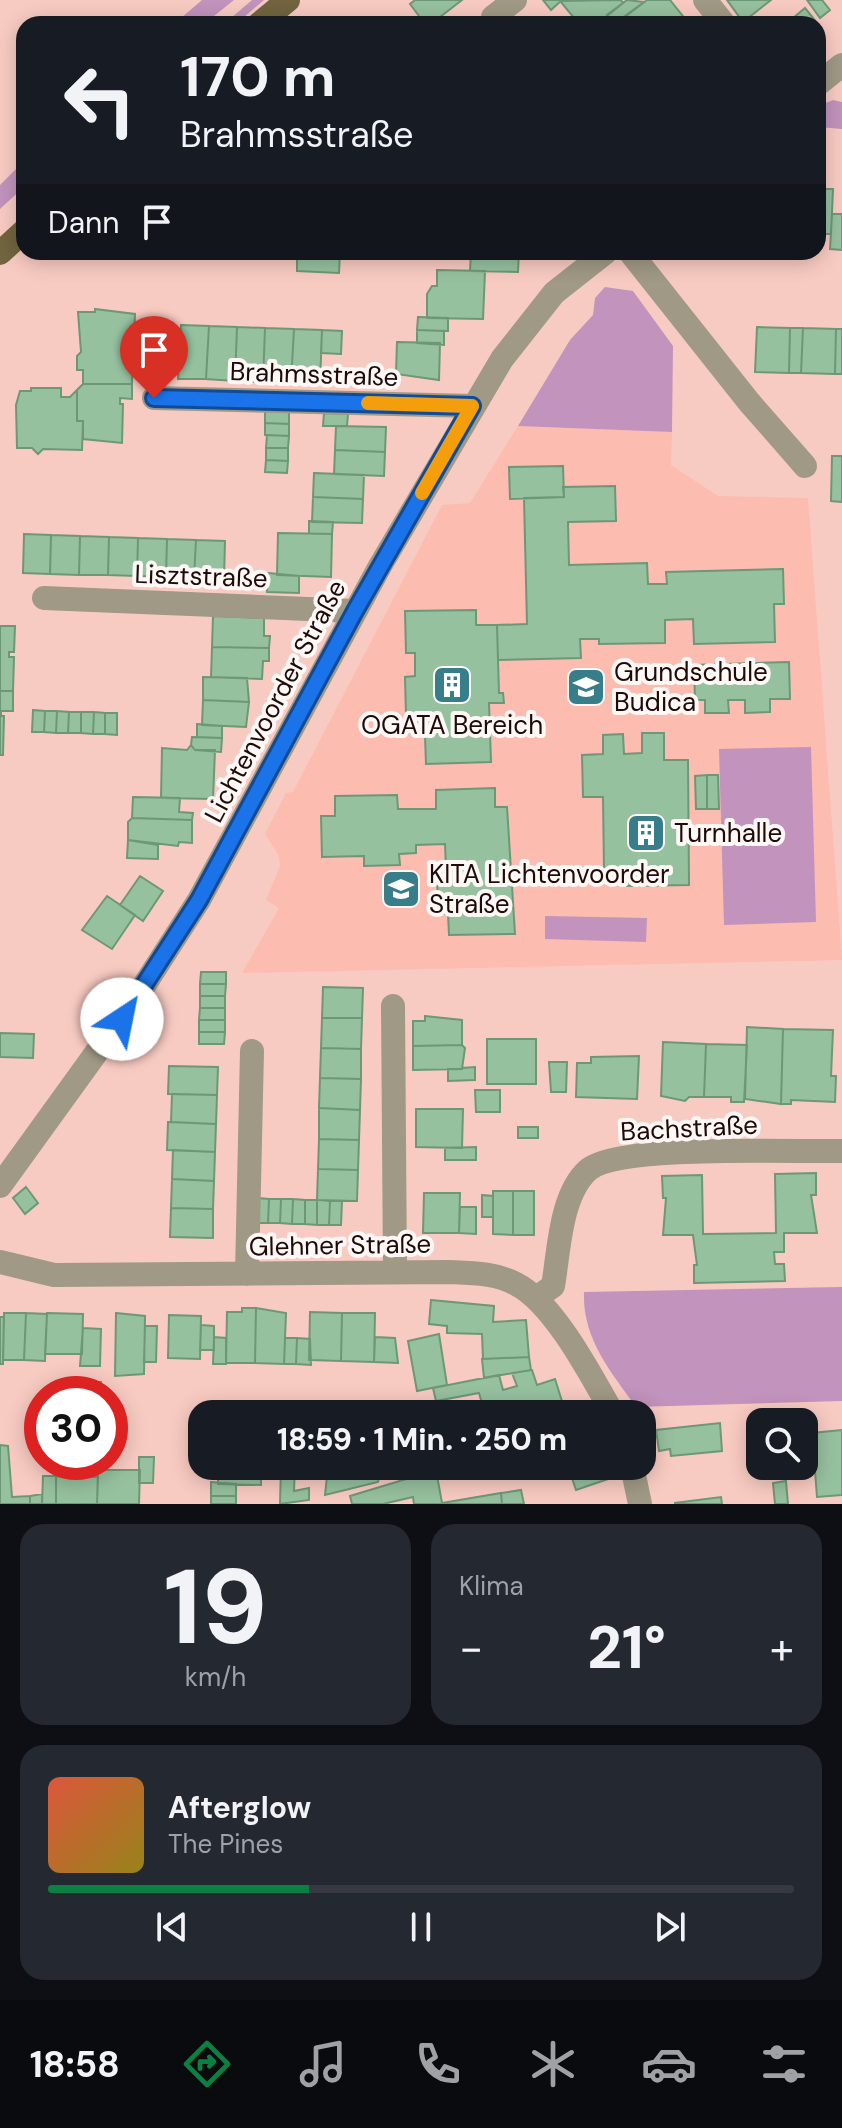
<!DOCTYPE html>
<html lang="de">
<head>
<meta charset="utf-8">
<style>
	:root { --surface:#171b24; --page:#242831; --text:#f1f3f6; --muted:#9ea1a6; --line:#363941; --accent:#0b8043 }
	body { margin:0; font-family:"DM Sans",sans-serif; background:var(--page); color:var(--text); height:100vh; display:flex; flex-direction:column; font-size:30px; white-space:nowrap }
	* { box-sizing:border-box; margin:0 }
	p { font-size:26px; color:var(--muted) }
	.icon { flex:none; width:44px; height:44px; fill:none; stroke:currentColor; stroke-width:2; stroke-linecap:round; stroke-linejoin:round }
	.map { position:relative; height:1504px; overflow:hidden }
	.drawer { display:flex; flex-direction:column; gap:20px; padding:20px; background:#0d0f14; flex:1 }
	.drawer>* { flex:none }
	.guide { position:absolute; left:16px; top:16px; width:810px; height:244px; border-radius:24px; box-shadow:0 4px 20px #0003; background:#171b24; color:var(--text); overflow:hidden }
	.controls { position:absolute; left:746px; top:1408px; display:grid; gap:16px }
	.controls a { display:grid; place-items:center; width:72px; height:72px; border-radius:16px; background:var(--surface); box-shadow:0 4px 20px #0003; font-size:40px }
	.speed { position:absolute; left:24px; top:1376px; display:flex; gap:16px; font-size:40px; font-weight:700; text-align:center }
	.speed>* { display:grid; place-content:center; width:104px; height:104px; border-radius:50%; background:var(--surface); box-shadow:0 4px 20px #0003; line-height:1 }
	.speed .limit { border:12px solid #d22; background:#fff; color:#111 }
	.pin { position:absolute; display:grid; place-items:center; width:68px; height:68px; color:#fff; margin:-82px -34px; border-radius:50% 50% 50% 0; rotate:-45deg; box-shadow:0 0 8px #0007 }
	.pin .icon { rotate:45deg }
	.me { position:absolute; width:88px; margin:-44px; rotate:34deg; stroke-linejoin:round; filter:drop-shadow(0 0 6px #0008) }
	.turn { display:flex; align-items:center; gap:28px; height:168px; padding:0 32px; font-size:36px }
	.turn .icon { width:104px; height:104px; stroke-width:2.5 }
	.turn b { display:block; font-size:56px; line-height:68px }
	.then { display:flex; align-items:center; height:76px; padding:0 32px; background:#0003; gap:16px; font-size:30px }
	.big { font-size:60px; font-weight:800; line-height:1.1 }
	.drawer .tile { flex:1; display:flex; flex-direction:column; justify-content:center; gap:12px; min-width:0; padding:0 28px; border-radius:24px; background:var(--page) }
	.drawer .dial { align-items:center; gap:0 }
	.dial b { font-size:104px; line-height:1 }
	.song { display:flex; align-items:center; gap:24px }
	.cover { width:96px; height:96px; border-radius:12px; background:linear-gradient(135deg,hsl(10 70% 55%),hsl(50 70% 35%)) }
	.played { height:8px; border-radius:4px; background:linear-gradient(90deg,var(--accent) 35%,var(--line) 35%) }
	.keys { display:flex; justify-content:space-around; direction:ltr }
	.heat { display:flex; justify-content:space-between; align-items:center; font-size:44px; direction:ltr }
	.drawer .tiles { flex:1; display:grid; gap:20px; grid-template-columns:1fr 1fr }
	.tile:last-child { grid-column:span 2 }
	.trip { position:absolute; left:188px; top:1400px; width:468px; height:80px; border-radius:24px; background:var(--surface); box-shadow:0 4px 20px #0003; font-weight:800; line-height:80px; text-align:center }
	.menu { display:flex; height:128px; justify-content:space-around; align-items:center; background:#090b0e; color:var(--muted) }
	.menu .icon { width:56px; height:56px }
	.menu .active { color:var(--accent) }
	.menu b { font-size:36px; color:var(--text) }
	.map>svg:first-child { display:block }
	.built { fill:#fcbcb0 }
	.green { fill:#c293bc }
	.building { fill:#96c19f; stroke:#6e9777; stroke-width:2 }
	.lines { fill:none; stroke-linecap:round; stroke-linejoin:round }
	.minor { stroke:#a09985; stroke-width:24 }
	.primary { stroke:#71643f; stroke-width:24 }
	.route-casing { stroke:#114b97; stroke-width:20 }
	.route { stroke:#1a73e8; stroke-width:14 }
	.slow { stroke:#f59e0b; stroke-width:14 }
	.labels { text-anchor:middle; dominant-baseline:central; stroke-width:8; stroke-linejoin:round; paint-order:stroke }
	.street-label { font-size:26px; fill:#1d0b08; stroke:#fdf7f6 }
	.poi-label { font-size:26px; fill:#1d0b08; stroke:#fdf7f6; text-anchor:start }
</style>
</head>
<body>
<div class="map">
<svg width="842" height="1504" viewBox="0 0 842 1504">
	<rect width="100%" height="100%" fill="#f8cbc2"/>
	<path class="built" d="M 518,426 L 672,432 L 671,465 L 718,496 L 808,498 L 842,960 L 242,973 L 279,908 L 266,900 L 280,866 L 279,856 L 265,834 L 286,793 L 293,792 L 442,505 L 470,503 Z"/>
	<path class="green" d="M 202,0 L 234,0 L 204,24 L 174,24 Z
		M 252,0 L 264,0 L 236,24 L 224,24 Z
		M 833,100 L 842,102 L 842,129 L 818,127 L 818,106 Z
		M 24,161 L 24,187 L 0,209 L 0,185 Z
		M 605,287 L 633,291 L 673,346 L 672,432 L 518,426 L 570,340 L 593,315 L 595,298 Z
		M 811,747 L 816,922 L 724,925 L 719,749 Z
		M 545,916 L 647,918 L 646,942 L 545,939 Z
		M 842,1287 L 842,1401 L 636,1407 C 611,1372 582,1338 584,1292 Z"/>
	<path class="building" d="M 415,0 L 462,0 L 431,24 L 425,24 L 410,4 Z
		M 543,0 L 562,0 L 551,10 Z
		M 621,0 L 623,3 L 597,24 L 579,24 L 560,1 Z
		M 627,0 L 644,2 L 614,24 L 607,15 Z
		M 647,0 L 670,0 L 686,20 L 682,24 L 632,24 L 626,16 Z
		M 727,0 L 771,0 L 743,22 Z
		M 807,0 L 822,0 L 830,10 L 820,18 Z
		M 805,8 L 818,24 L 786,24 Z
		M 819,189 L 833,189 L 831,234 L 818,234 Z
		M 832,214 L 842,214 L 842,250 L 830,249 Z
		M 297,252 L 340,252 L 339,273 L 297,271 Z
		M 465,252 L 519,252 L 518,272 L 470,271 L 471,252 Z
		M 437,270 L 485,271 L 483,319 L 427,318 L 427,294 L 432,286 L 437,286 Z
		M 95,309 L 135,314 L 134,340 L 126,340 L 126,345 L 133,345 L 132,384 L 83,384 L 83,370 L 77,370 L 77,356 L 81,352 L 78,312 L 95,312 Z
		M 418,317 L 448,318 L 448,331 L 417,330 Z
		M 181,325 L 209,326 L 206,379 L 178,379 Z
		M 209,326 L 237,327 L 235,381 L 206,379 Z
		M 237,327 L 265,328 L 263,382 L 235,381 Z
		M 757,327 L 790,328 L 789,373 L 755,372 Z
		M 265,328 L 294,329 L 291,383 L 263,382 Z
		M 790,328 L 803,328 L 801,373 L 789,373 Z
		M 803,328 L 836,329 L 835,374 L 801,373 Z
		M 294,329 L 322,330 L 320,384 L 291,383 Z
		M 836,329 L 842,329 L 842,374 L 835,374 Z
		M 322,330 L 342,331 L 341,354 L 321,353 Z
		M 417,330 L 444,331 L 444,345 L 417,343 Z
		M 397,342 L 440,343 L 439,380 L 396,374 Z
		M 83,384 L 132,384 L 132,399 L 120,398 L 120,404 L 123,404 L 122,443 L 83,439 L 83,421 L 77,421 L 77,390 Z
		M 31,388 L 61,388 L 61,397 L 70,397 L 77,390 L 77,421 L 83,421 L 82,450 L 43,449 L 38,454 L 32,448 L 17,448 L 16,405 L 20,391 L 31,391 Z
		M 265,411 L 289,412 L 289,424 L 265,423 Z
		M 324,413 L 348,414 L 347,426 L 323,426 Z
		M 265,423 L 289,424 L 289,436 L 265,435 Z
		M 336,426 L 386,427 L 385,452 L 335,450 Z
		M 267,435 L 289,436 L 288,448 L 266,448 Z
		M 266,448 L 288,448 L 288,461 L 266,460 Z
		M 335,450 L 385,452 L 384,476 L 334,474 Z
		M 832,456 L 842,456 L 842,502 L 831,501 Z
		M 266,460 L 288,461 L 287,473 L 265,472 Z
		M 563,466 L 564,497 L 510,499 L 509,467 Z
		M 314,473 L 364,475 L 363,499 L 313,497 Z
		M 615,486 L 616,521 L 568,522 L 569,565 L 647,563 L 648,584 L 667,584 L 666,572 L 783,569 L 784,604 L 774,604 L 775,642 L 694,644 L 693,619 L 665,620 L 665,643 L 599,644 L 599,639 L 580,639 L 581,658 L 498,660 L 497,625 L 527,624 L 524,498 L 564,497 L 563,487 Z
		M 313,497 L 363,499 L 362,523 L 312,522 Z
		M 309,521 L 333,522 L 332,534 L 309,534 Z
		M 278,533 L 332,534 L 331,577 L 277,575 Z
		M 24,534 L 51,535 L 50,574 L 23,573 Z
		M 51,535 L 80,536 L 79,575 L 50,574 Z
		M 80,536 L 109,537 L 108,575 L 79,575 Z
		M 109,537 L 138,538 L 137,576 L 108,575 Z
		M 138,538 L 167,539 L 166,577 L 137,576 Z
		M 167,539 L 196,540 L 194,578 L 166,577 Z
		M 196,540 L 225,541 L 224,579 L 194,578 Z
		M 268,573 L 299,576 L 299,593 L 267,592 Z
		M 476,610 L 476,625 L 497,625 L 499,693 L 503,693 L 504,703 L 489,703 L 491,762 L 426,764 L 425,736 L 415,736 L 414,716 L 406,716 L 405,677 L 415,676 L 415,653 L 406,653 L 405,611 Z
		M 213,616 L 264,618 L 264,636 L 270,636 L 269,648 L 212,647 Z
		M 0,626 L 15,626 L 14,652 L 9,652 L 9,657 L 14,657 L 13,691 L 0,691 Z
		M 212,647 L 269,648 L 269,661 L 263,661 L 262,679 L 211,677 Z
		M 789,662 L 790,699 L 770,699 L 770,712 L 745,713 L 745,700 L 728,700 L 729,713 L 705,713 L 705,700 L 695,700 L 694,665 Z
		M 203,677 L 247,678 L 249,702 L 203,700 Z
		M 0,691 L 13,691 L 13,711 L 1,711 L 1,716 L 4,716 L 3,755 L 0,755 Z
		M 203,700 L 249,702 L 246,727 L 202,725 Z
		M 33,710 L 45,711 L 44,732 L 32,732 Z
		M 45,711 L 57,711 L 56,733 L 44,732 Z
		M 57,711 L 69,712 L 68,733 L 56,733 Z
		M 69,712 L 81,712 L 81,733 L 68,733 Z
		M 81,712 L 94,712 L 93,734 L 81,733 Z
		M 94,712 L 105,713 L 105,734 L 93,734 Z
		M 105,713 L 117,713 L 117,735 L 105,734 Z
		M 197,724 L 222,726 L 222,738 L 197,737 Z
		M 642,733 L 664,733 L 664,760 L 688,760 L 689,885 L 623,886 L 623,868 L 604,869 L 603,797 L 583,797 L 582,755 L 603,754 L 603,735 L 623,734 L 624,754 L 642,753 Z
		M 192,737 L 222,738 L 221,752 L 195,750 L 191,745 Z
		M 191,745 L 195,750 L 215,750 L 213,799 L 161,798 L 162,748 L 187,750 Z
		M 707,775 L 707,809 L 696,809 L 695,776 Z
		M 707,775 L 718,775 L 719,809 L 707,809 Z
		M 495,788 L 495,807 L 507,807 L 515,934 L 449,935 L 448,914 L 438,914 L 437,870 L 446,869 L 445,844 L 416,845 L 416,853 L 399,854 L 400,865 L 364,866 L 364,856 L 322,857 L 321,816 L 335,816 L 335,796 L 397,795 L 398,809 L 436,809 L 436,790 Z
		M 133,797 L 180,798 L 179,812 L 193,813 L 192,820 L 132,818 Z
		M 132,818 L 192,820 L 192,843 L 179,842 L 178,846 L 128,840 L 128,822 Z
		M 128,840 L 158,845 L 158,859 L 127,858 Z
		M 140,876 L 163,891 L 143,921 L 120,905 Z
		M 107,896 L 135,915 L 112,949 L 82,930 Z
		M 201,972 L 226,972 L 226,984 L 200,984 Z
		M 200,984 L 226,984 L 225,996 L 200,996 Z
		M 323,987 L 363,988 L 362,1018 L 322,1018 Z
		M 200,996 L 225,996 L 225,1008 L 200,1008 Z
		M 200,1008 L 225,1008 L 225,1020 L 199,1020 Z
		M 425,1016 L 462,1020 L 462,1045 L 413,1046 L 413,1021 L 425,1021 Z
		M 322,1018 L 362,1018 L 361,1049 L 321,1048 Z
		M 199,1020 L 225,1020 L 225,1032 L 199,1032 Z
		M 747,1027 L 783,1029 L 781,1104 L 745,1099 Z
		M 783,1029 L 833,1030 L 831,1076 L 836,1076 L 835,1102 L 791,1100 L 791,1104 L 781,1104 Z
		M 199,1032 L 225,1032 L 224,1044 L 199,1044 Z
		M 0,1033 L 34,1034 L 33,1058 L 0,1057 Z
		M 487,1039 L 536,1039 L 536,1084 L 487,1084 Z
		M 663,1042 L 706,1044 L 704,1097 L 689,1097 L 685,1101 L 661,1096 Z
		M 706,1044 L 747,1045 L 744,1102 L 731,1102 L 731,1097 L 704,1097 Z
		M 462,1045 L 465,1048 L 462,1069 L 413,1070 L 413,1046 Z
		M 321,1048 L 361,1049 L 361,1079 L 320,1078 Z
		M 639,1056 L 637,1099 L 576,1097 L 577,1063 L 591,1063 L 591,1057 Z
		M 549,1062 L 567,1062 L 566,1092 L 551,1092 Z
		M 169,1066 L 218,1067 L 217,1095 L 168,1094 Z
		M 475,1067 L 475,1080 L 448,1081 L 448,1069 Z
		M 320,1078 L 361,1079 L 360,1110 L 319,1108 Z
		M 475,1090 L 500,1090 L 500,1112 L 476,1112 Z
		M 172,1094 L 217,1095 L 216,1124 L 171,1122 Z
		M 319,1108 L 360,1110 L 359,1140 L 319,1139 Z
		M 416,1109 L 463,1109 L 462,1148 L 416,1147 Z
		M 168,1122 L 216,1124 L 215,1152 L 167,1150 Z
		M 518,1127 L 538,1127 L 538,1138 L 518,1138 Z
		M 319,1139 L 359,1140 L 358,1170 L 318,1169 Z
		M 476,1147 L 476,1160 L 445,1160 L 445,1148 Z
		M 173,1150 L 215,1152 L 214,1181 L 172,1179 Z
		M 318,1169 L 358,1170 L 357,1201 L 317,1200 Z
		M 816,1173 L 816,1195 L 811,1195 L 817,1233 L 784,1233 L 784,1252 L 774,1252 L 775,1264 L 784,1264 L 785,1281 L 694,1283 L 694,1265 L 697,1265 L 693,1235 L 663,1235 L 666,1198 L 663,1198 L 662,1176 L 702,1175 L 703,1234 L 776,1233 L 775,1174 Z
		M 172,1179 L 214,1181 L 213,1209 L 171,1208 Z
		M 26,1187 L 38,1203 L 25,1214 L 13,1198 Z
		M 493,1191 L 513,1191 L 513,1235 L 493,1234 Z
		M 513,1191 L 534,1191 L 534,1235 L 513,1235 Z
		M 424,1193 L 460,1193 L 459,1233 L 423,1233 Z
		M 482,1195 L 493,1196 L 493,1217 L 482,1217 Z
		M 257,1198 L 269,1199 L 268,1223 L 256,1223 Z
		M 269,1199 L 281,1199 L 280,1223 L 268,1223 Z
		M 281,1199 L 293,1199 L 292,1224 L 280,1223 Z
		M 293,1199 L 305,1200 L 305,1224 L 292,1224 Z
		M 305,1200 L 317,1200 L 317,1225 L 305,1224 Z
		M 317,1200 L 330,1201 L 329,1225 L 317,1225 Z
		M 330,1201 L 342,1201 L 341,1225 L 329,1225 Z
		M 460,1207 L 476,1207 L 476,1234 L 459,1233 Z
		M 171,1208 L 213,1209 L 213,1238 L 170,1237 Z
		M 431,1300 L 494,1306 L 493,1322 L 526,1320 L 529,1357 L 483,1359 L 482,1334 L 447,1333 L 447,1326 L 429,1324 Z
		M 242,1308 L 256,1308 L 255,1363 L 226,1363 L 227,1312 L 242,1312 Z
		M 256,1308 L 286,1313 L 284,1364 L 255,1363 Z
		M 310,1312 L 342,1313 L 341,1361 L 309,1360 Z
		M 4,1313 L 26,1313 L 24,1360 L 3,1360 Z
		M 26,1313 L 47,1314 L 45,1361 L 24,1360 Z
		M 47,1313 L 83,1314 L 82,1354 L 45,1354 Z
		M 116,1313 L 145,1316 L 144,1374 L 115,1376 Z
		M 342,1313 L 375,1313 L 374,1362 L 341,1361 Z
		M 169,1315 L 201,1316 L 200,1359 L 168,1358 Z
		M 0,1317 L 4,1317 L 3,1364 L 0,1364 Z
		M 201,1325 L 214,1326 L 214,1350 L 200,1350 Z
		M 145,1326 L 157,1326 L 156,1362 L 144,1362 Z
		M 83,1328 L 101,1329 L 100,1366 L 80,1366 Z
		M 439,1334 L 447,1385 L 417,1391 L 408,1341 Z
		M 214,1337 L 226,1338 L 226,1364 L 213,1364 Z
		M 375,1337 L 395,1338 L 398,1363 L 374,1362 Z
		M 285,1338 L 297,1338 L 296,1364 L 284,1364 Z
		M 297,1338 L 310,1339 L 311,1365 L 296,1364 Z
		M 529,1357 L 531,1370 L 484,1378 L 482,1359 Z
		M 532,1370 L 537,1385 L 555,1379 L 566,1414 L 485,1414 L 479,1393 L 436,1401 L 433,1388 L 499,1375 L 503,1390 L 517,1386 L 512,1373 Z
		M 87,1382 L 101,1382 L 100,1394 L 87,1394 Z
		M 811,1420 L 813,1454 L 804,1454 L 804,1422 L 777,1422 Z
		M 720,1423 L 722,1451 L 671,1456 L 670,1449 L 659,1451 L 656,1430 Z
		M 842,1430 L 842,1495 L 817,1497 L 812,1433 Z
		M 0,1445 L 8,1446 L 12,1497 L 30,1496 L 30,1504 L 0,1504 Z
		M 139,1457 L 154,1457 L 153,1483 L 139,1483 Z
		M 218,1466 L 261,1466 L 261,1485 L 218,1484 Z
		M 281,1466 L 295,1466 L 294,1491 L 309,1488 L 309,1500 L 280,1504 Z
		M 348,1466 L 389,1466 L 387,1479 L 379,1478 L 378,1482 L 325,1495 L 328,1467 L 348,1469 Z
		M 568,1466 L 604,1466 L 608,1479 L 576,1490 Z
		M 98,1470 L 140,1470 L 139,1504 L 97,1504 Z
		M 436,1470 L 442,1503 L 501,1493 L 502,1504 L 414,1504 L 413,1497 L 383,1504 L 352,1504 L 350,1496 Z
		M 43,1476 L 56,1476 L 56,1504 L 42,1504 Z
		M 56,1476 L 98,1477 L 97,1504 L 56,1504 Z
		M 786,1481 L 788,1504 L 775,1504 L 773,1483 Z
		M 211,1482 L 236,1484 L 236,1496 L 211,1496 Z
		M 521,1490 L 524,1504 L 502,1504 L 501,1493 Z
		M 42,1494 L 42,1504 L 30,1504 L 30,1496 Z
		M 211,1496 L 236,1496 L 236,1504 L 211,1504 Z
		M 721,1497 L 722,1504 L 675,1504 L 675,1503 Z"/>
	<g class="lines">
		<path class="minor" d="M 705,0 L 724,24
			M 493,17 L 515,0
			M 818,84 L 842,65
			M 630,252 L 749,402 L 805,466
			M 154,398 L 472,406
			M 44,598 L 355,611
			M 393,1006 L 395,1272
			M 0,1186 L 138,995 L 199,900 L 380,566 L 502,359 L 554,293 L 606,252
			M 0,1262 L 54,1275 L 449,1272 C 472,1273 496,1273 516,1284 C 554,1303 592,1377 613,1414
			M 247,1274 L 252,1051
			M 536,1298 L 553,1286 C 559,1252 560,1195 588,1170 C 618,1144 794,1152 842,1151
			M 632,1466 L 640,1504"/>
		<path class="primary" d="M 259,24 L 288,0
			M 0,253 L 24,231"/>
	</g>
	<g class="lines">
		<defs>
			<path id="route" d="M 122,1019 L 199,900 L 355,611 L 472,406 L 154,398"/>
		</defs>
		<use href="#route" class="route-casing"/>
		<use href="#route" class="route"/>
		<path class="slow" d="M 368,403 L 472,406 L 422,493"/>
	</g>
	<defs>
		<symbol id="building-square" viewBox="-11 -11 22 22"><rect x="-9" y="-9" width="18" height="18" rx="4" fill="#387e8a" stroke="#fdf7f6"/><path d="M-4-6H4V6H1V3H-1V6H-4ZM-2.5-4.3h1.7v1.8h-1.7ZM.8-4.3h1.7v1.8H.8ZM-2.5-1h1.7V.8h-1.7ZM.8-1h1.7V.8H.8Z" fill="#fff"/></symbol>
		<symbol id="school-square" viewBox="-11 -11 22 22"><rect x="-9" y="-9" width="18" height="18" rx="4" fill="#387e8a" stroke="#fdf7f6"/><path d="M0-5L7-2L0 1L-7-2ZM-4 1L0 2.5L4 1V4Q0 6-4 4Z" fill="#fff"/></symbol>
	</defs>
	<g fill-rule="evenodd">
		<use href="#building-square" x="430" y="663" width="44" height="44"/>
		<use href="#school-square" x="564" y="665" width="44" height="44"/>
		<use href="#building-square" x="624" y="811" width="44" height="44"/>
		<use href="#school-square" x="379" y="867" width="44" height="44"/>
	</g>
	<g class="labels">
		<g class="street-label">
			<text transform="translate(314 374) rotate(2)">Brahmsstraße</text>
			<text transform="translate(201 576) rotate(2)">Lisztstraße</text>
			<text transform="translate(275 701) rotate(-62)">Lichtenvoorder Straße</text>
			<text transform="translate(689 1128) rotate(-3)">Bachstraße</text>
			<text transform="translate(340 1245) rotate(-1)">Glehner Straße</text>
		</g>
		<g class="poi-label">
			<text x="614" y="672">Grundschule<tspan x="614" dy="30">Budica</tspan></text>
			<text x="452" y="725" text-anchor="middle">OGATA Bereich</text>
			<text x="674" y="833">Turnhalle</text>
			<text x="429" y="874">KITA Lichtenvoorder<tspan x="429" dy="30">Straße</tspan></text>
		</g>
	</g>
</svg>
<div class="controls">
<a><svg class="icon" aria-label="search" viewBox="0 0 24 24"><circle cx="10" cy="10" r="6"/><path d="M15 15l6 6"/></svg></a>
</div>
<div class="speed"><div class="limit">30</div></div>
<div class="pin" style="left:154px;top:398px;background:#d93025"><svg class="icon" aria-label="arrive" viewBox="0 0 24 24"><path d="M6 21V4h12l-3 4 3 4H6"/></svg></div>
<svg class="me" style="left:122px;top:1019px" viewBox="-20 -20 40 40"><circle r="19" fill="#fff"/><path d="M0-13L10 11 0 6-10 11z" fill="#1a73e8"/></svg>
<div class="trip">18:59 · 1 Min. · 250 m</div>
<div class="guide">
<div class="turn"><svg class="icon" aria-label="left" viewBox="0 0 24 24"><path d="M17 20v-9H6M10 6l-5 5 5 5"/></svg><div><b>170 m</b>Brahmsstraße</div></div>
<div class="then">Dann<svg class="icon" aria-label="arrive" viewBox="0 0 24 24"><path d="M6 21V4h12l-3 4 3 4H6"/></svg></div>
</div>
</div>
<section class="drawer">
<div class="tiles">
<div class="tile dial"><b>19</b><p>km/h</p></div>
<div class="tile"><p>Klima</p>
<div class="heat"><a>−</a><b class="big">21°</b><a>+</a></div>
</div>
<div class="tile">
<div class="song"><i class="cover"></i><div><b>Afterglow</b><p>The Pines</p></div></div>
<div class="played"></div>
<div class="keys"><svg class="icon" aria-label="previous" viewBox="0 0 24 24"><path d="M18 5L8 12l10 7zM5 5v14"/></svg><svg class="icon" aria-label="pause" viewBox="0 0 24 24"><path d="M8 5v14M16 5v14"/></svg><svg class="icon" aria-label="next" viewBox="0 0 24 24"><path d="M6 5l10 7-10 7zM19 5v14"/></svg></div>
</div>
</div>
</section>
<nav class="menu">
<b>18:58</b>
<svg class="icon active" aria-label="directions" viewBox="0 0 24 24"><path d="M12 3l9 9-9 9-9-9zM9 14v-3h6M13 9l2 2-2 2"/></svg>
<svg class="icon" aria-label="music" viewBox="0 0 24 24"><path d="M9 18V5l10-2v13"/><circle cx="6" cy="18" r="3"/><circle cx="16" cy="16" r="3"/></svg>
<svg class="icon" aria-label="phone" viewBox="0 0 24 24"><path d="M5 4h4l2 5-3 2q2 4 5 5l2-3 5 2v4C11 20 4 13 5 4z"/></svg>
<svg class="icon" aria-label="climate" viewBox="0 0 24 24"><path d="M12 3v18M4 7l16 10M4 17L20 7"/></svg>
<svg class="icon" aria-label="car" viewBox="0 0 24 24"><path d="M5 17H2v-5l4-1 3-4h7l3 4 3 1v5h-3M9 17h6M6 11h13"/><circle cx="7" cy="17" r="2"/><circle cx="17" cy="17" r="2"/></svg>
<svg class="icon" aria-label="filters" viewBox="0 0 24 24"><path d="M4 7h16M4 17h16"/><circle cx="9" cy="7" r="2"/><circle cx="15" cy="17" r="2"/></svg>
</nav>
</body>
</html>
